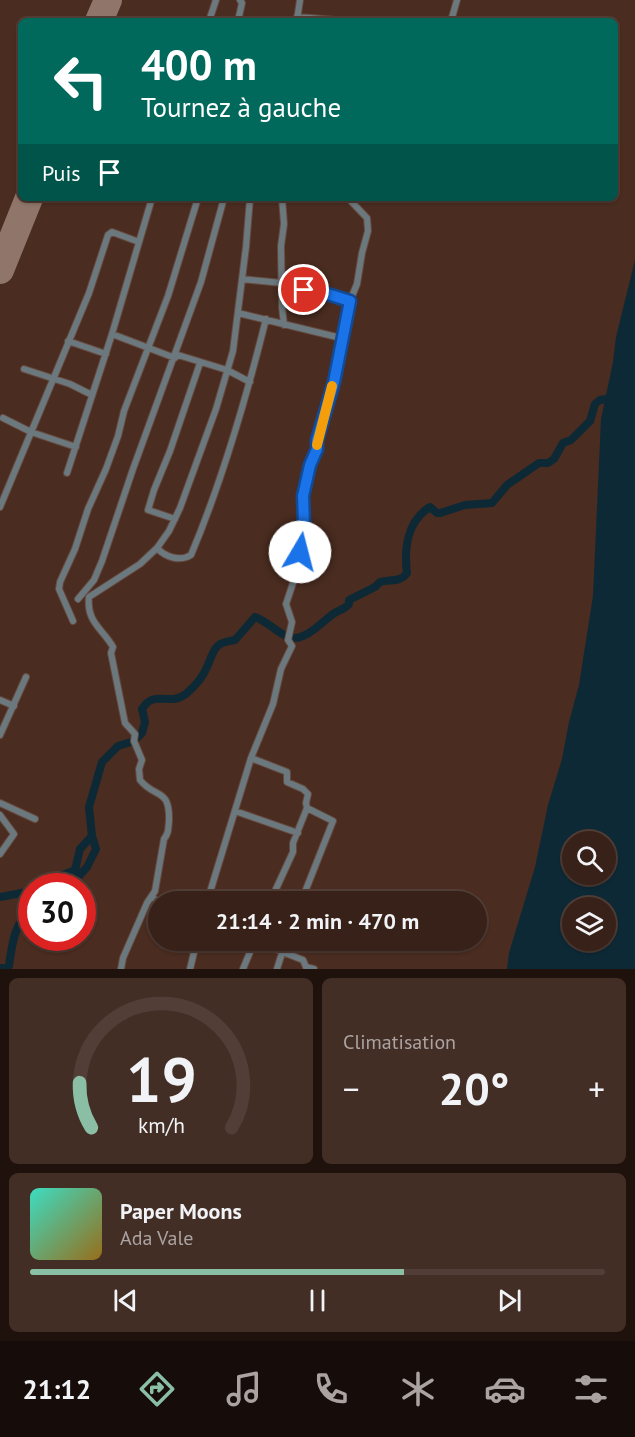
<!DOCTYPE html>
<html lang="fr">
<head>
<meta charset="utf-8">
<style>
	:root { --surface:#382118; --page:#432e25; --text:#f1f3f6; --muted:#aba3a2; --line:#523e37; --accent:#8abfa5 }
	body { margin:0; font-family:"PT Sans",sans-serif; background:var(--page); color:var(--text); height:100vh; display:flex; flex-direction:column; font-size:22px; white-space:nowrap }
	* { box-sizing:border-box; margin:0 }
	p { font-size:20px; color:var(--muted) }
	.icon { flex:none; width:33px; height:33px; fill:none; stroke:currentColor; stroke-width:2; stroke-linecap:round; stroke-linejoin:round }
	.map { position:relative; height:969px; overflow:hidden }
	.side { display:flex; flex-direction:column; gap:9px; padding:9px; background:#1f120d; flex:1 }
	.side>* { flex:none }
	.guide { position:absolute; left:18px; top:18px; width:600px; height:183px; border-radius:9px; box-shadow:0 2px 4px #0004,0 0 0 2px var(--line); background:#00695c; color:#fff; overflow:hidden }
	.controls { position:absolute; left:562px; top:831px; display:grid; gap:12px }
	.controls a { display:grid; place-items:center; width:54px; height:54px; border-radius:50%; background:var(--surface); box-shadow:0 2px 4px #0004,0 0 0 2px var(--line); font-size:30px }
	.speed { position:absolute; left:18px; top:873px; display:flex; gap:12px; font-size:30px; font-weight:700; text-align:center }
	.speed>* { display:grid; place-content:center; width:78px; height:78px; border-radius:50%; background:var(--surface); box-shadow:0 2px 4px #0004,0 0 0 2px var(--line); line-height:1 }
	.speed .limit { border:9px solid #d22; background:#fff; color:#111 }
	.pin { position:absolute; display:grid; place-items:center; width:51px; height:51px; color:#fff; margin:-26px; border:3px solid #fff; border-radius:50%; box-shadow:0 2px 6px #0007 }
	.me { position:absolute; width:66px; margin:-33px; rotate:8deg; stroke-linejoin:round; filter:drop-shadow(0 0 4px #0008) }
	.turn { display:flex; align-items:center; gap:21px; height:126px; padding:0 24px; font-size:27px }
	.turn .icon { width:78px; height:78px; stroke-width:2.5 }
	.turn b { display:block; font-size:42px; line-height:51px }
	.then { display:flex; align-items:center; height:57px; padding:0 24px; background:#0003; gap:12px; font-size:22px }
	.big { font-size:45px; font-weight:800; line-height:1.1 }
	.side .tile { flex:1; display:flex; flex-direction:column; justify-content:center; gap:9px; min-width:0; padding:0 21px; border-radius:9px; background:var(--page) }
	.side .dial { align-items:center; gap:0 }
	.dial svg { height:156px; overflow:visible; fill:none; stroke:var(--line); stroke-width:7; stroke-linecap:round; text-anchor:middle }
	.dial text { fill:var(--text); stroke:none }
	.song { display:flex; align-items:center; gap:18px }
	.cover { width:72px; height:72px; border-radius:9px; background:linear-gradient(135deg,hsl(170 70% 55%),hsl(40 70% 35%)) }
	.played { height:6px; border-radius:3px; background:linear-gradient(90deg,var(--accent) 65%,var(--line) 65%) }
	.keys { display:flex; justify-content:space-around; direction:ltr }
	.heat { display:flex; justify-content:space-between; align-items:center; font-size:33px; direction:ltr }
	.side .tiles { flex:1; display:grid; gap:9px; grid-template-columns:1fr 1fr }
	.tile:last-child { grid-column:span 2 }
	.trip { position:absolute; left:148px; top:891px; width:339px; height:60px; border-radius:30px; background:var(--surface); box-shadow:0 2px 4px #0004,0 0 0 2px var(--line); font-weight:800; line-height:60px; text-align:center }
	.dock { display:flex; height:96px; justify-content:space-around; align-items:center; background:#160d0a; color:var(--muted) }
	.dock .icon { width:42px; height:42px }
	.dock .current { color:var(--accent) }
	.dock b { font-size:27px; color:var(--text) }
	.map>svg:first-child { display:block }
	.water { fill:#0d2935; fill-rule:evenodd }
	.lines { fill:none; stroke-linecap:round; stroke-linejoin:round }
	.river { stroke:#0d2935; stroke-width:8 }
	.runway { stroke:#8f756a; stroke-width:28 }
	.minor-casing { stroke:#66493e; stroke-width:8 }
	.minor { stroke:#6b787e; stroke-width:6 }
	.route-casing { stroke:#114b97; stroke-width:15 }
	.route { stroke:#1a73e8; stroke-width:10 }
	.slow { stroke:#f59e0b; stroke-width:10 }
</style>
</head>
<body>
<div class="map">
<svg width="635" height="969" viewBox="0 0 635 969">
	<rect width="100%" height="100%" fill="#4a2c20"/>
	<path class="water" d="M 635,260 L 635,969 L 507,969 L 509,953 L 535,867 L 548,805 L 562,759 L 569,722 L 579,685 L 593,596 L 601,419 L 613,362 L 616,337 ZM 573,842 L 606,842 L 606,874 L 573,874 ZM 573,908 L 606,908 L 606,940 L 573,940 Z"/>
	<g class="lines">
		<path class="river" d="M 42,886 L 60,876 L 75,870 L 80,849 L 92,836 L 89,807 L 102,762 L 118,746 L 134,741 L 142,733 L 145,722 L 142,709 C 155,688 170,708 187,693 C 195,686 203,677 207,667 C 215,649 213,643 235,640 L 255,617 C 267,621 276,632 288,637 C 304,643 322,622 333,614 C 339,610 345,609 349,604 L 349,600 L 375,587 L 380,582 C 390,579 400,583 407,573 C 404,549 407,521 430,507 L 437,513 L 440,513 L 465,505 L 492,503 L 507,485 L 539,463 L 548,463 L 554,459 L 563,443 L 571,440 L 590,421 L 595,404 L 600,400 L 635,395
			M 56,886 L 64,886
			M 70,886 L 87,867 L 96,849 L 92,836
			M 0,897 L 32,891
			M 0,968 L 7,968 L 9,966 C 12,945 14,923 32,908"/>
		<path class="runway" d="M 99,21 L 108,0
			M 0,270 L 29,198"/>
		<defs>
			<path id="minor" d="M 297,17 L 349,21
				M 297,20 L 300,0
				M 209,21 L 216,0
				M 238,21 L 242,3 L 240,0
				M 451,21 L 457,0
				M 282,198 L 284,224 L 281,246 L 282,307 L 284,325
				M 242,279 L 282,283
				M 282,298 L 301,290 L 321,293 L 350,301
				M 238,313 L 341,338
				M 112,334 L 175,358 L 178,355 L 227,370 L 250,382
				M 68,341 L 106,354
				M 24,369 L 70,384 L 92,395
				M 3,418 L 31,432 L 76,447
				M 67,473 L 112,334 L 152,198
				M 0,507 L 89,293 L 108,235 L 112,232 L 139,242
				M 175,519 L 148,510 L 154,490 L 170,451 L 200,363
				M 157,548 C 165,557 180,562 191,555 C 223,479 246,399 266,319
				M 78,599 L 94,580 L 102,561 L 133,469 L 201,282 L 224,198
				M 73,621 L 59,589 L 60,582 L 75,549 L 88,509 L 106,469 L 118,436 L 124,411 L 168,296 L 198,198
				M 0,700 L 14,706
				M 0,735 L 26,677
				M 251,758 L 287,772 L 287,782 L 303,789 L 308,794 L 306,803 L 307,808 L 293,843 L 293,852 L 270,902
				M 0,803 L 35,819
				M 235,811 L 298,833
				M 0,815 L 14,834 L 0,854
				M 151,897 L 160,902
				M 207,902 L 251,758 L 273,704 L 281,669 L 292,646 L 288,640 L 292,622 L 286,604 L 300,562 L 300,540 L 304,525 L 303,496 L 310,465 L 317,449 L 317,440 L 334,382 L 341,338 L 350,301 L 357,284 L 362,253 L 368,231 L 367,218 L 348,198
				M 301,902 L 333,821 L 307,808
				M 253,940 L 303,960 L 306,967 L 314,969
				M 121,969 L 123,958 L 147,903 L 155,891 L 164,839 C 169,833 168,829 169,821 C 170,787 155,799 140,780 L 139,769 L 142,760 L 134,741 L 135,734 L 125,723 L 111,653 L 113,647 C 103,629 86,622 89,597 L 140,564 L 157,548 L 169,531 L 180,508 L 216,409 L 233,351 L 246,247 L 250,198
				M 190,969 L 197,940
				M 243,969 L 255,940
				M 277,969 L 286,940"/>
		</defs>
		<use href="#minor" class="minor-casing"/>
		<use href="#minor" class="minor"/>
	</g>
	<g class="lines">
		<defs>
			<path id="route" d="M 300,552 L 300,540 L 304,525 L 303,496 L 310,465 L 317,449 L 317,440 L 334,382 L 350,301 L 321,292 L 304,290"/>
		</defs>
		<use href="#route" class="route-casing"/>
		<use href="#route" class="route"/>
		<path class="slow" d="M 317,445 L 332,386"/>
	</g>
</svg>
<div class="controls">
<a><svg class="icon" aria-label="search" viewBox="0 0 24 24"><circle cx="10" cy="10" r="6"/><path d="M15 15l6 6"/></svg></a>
<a><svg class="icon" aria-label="layers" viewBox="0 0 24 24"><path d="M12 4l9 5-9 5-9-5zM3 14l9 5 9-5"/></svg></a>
</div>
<div class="speed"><div class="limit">30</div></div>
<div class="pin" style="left:304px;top:290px;background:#d93025"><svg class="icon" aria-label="arrive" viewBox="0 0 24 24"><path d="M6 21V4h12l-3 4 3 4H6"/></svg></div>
<svg class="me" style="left:300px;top:552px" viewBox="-20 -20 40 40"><circle r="19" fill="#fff"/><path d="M0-13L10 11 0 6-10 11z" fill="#1a73e8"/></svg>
<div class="trip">21:14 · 2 min · 470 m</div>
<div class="guide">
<div class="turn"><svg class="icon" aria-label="left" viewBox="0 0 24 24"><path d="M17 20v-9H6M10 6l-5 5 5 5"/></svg><div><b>400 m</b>Tournez à gauche</div></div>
<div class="then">Puis<svg class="icon" aria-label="arrive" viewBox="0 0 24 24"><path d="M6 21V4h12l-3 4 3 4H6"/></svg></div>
</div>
</div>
<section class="side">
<div class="tiles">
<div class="tile dial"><svg viewBox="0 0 100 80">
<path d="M14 69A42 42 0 1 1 86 69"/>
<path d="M14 69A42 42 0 0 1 8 46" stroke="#8abfa5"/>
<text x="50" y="56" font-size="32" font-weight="700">19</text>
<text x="50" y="72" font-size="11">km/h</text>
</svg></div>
<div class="tile"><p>Climatisation</p>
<div class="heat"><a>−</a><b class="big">20°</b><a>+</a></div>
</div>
<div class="tile">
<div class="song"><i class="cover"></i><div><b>Paper Moons</b><p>Ada Vale</p></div></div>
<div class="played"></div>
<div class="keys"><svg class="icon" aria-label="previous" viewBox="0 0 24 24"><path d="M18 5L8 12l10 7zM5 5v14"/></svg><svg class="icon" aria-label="pause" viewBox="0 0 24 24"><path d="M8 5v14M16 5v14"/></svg><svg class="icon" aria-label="next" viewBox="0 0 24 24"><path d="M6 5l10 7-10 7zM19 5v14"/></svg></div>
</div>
</div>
</section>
<nav class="dock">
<b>21:12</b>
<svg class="icon current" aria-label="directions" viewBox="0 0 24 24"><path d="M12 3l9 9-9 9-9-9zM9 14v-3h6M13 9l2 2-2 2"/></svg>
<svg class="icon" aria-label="music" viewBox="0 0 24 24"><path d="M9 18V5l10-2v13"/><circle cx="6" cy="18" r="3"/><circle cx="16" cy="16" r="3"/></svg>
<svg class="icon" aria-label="phone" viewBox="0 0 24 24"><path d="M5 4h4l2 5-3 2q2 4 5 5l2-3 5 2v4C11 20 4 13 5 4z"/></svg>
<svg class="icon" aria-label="climate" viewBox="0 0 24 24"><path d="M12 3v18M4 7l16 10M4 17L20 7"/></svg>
<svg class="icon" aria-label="car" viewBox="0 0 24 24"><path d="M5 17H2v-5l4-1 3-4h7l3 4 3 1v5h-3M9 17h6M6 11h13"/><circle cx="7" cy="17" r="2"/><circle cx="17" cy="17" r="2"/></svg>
<svg class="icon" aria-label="filters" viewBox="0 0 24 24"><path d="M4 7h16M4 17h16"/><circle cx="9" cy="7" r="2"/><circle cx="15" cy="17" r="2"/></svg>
</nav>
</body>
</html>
